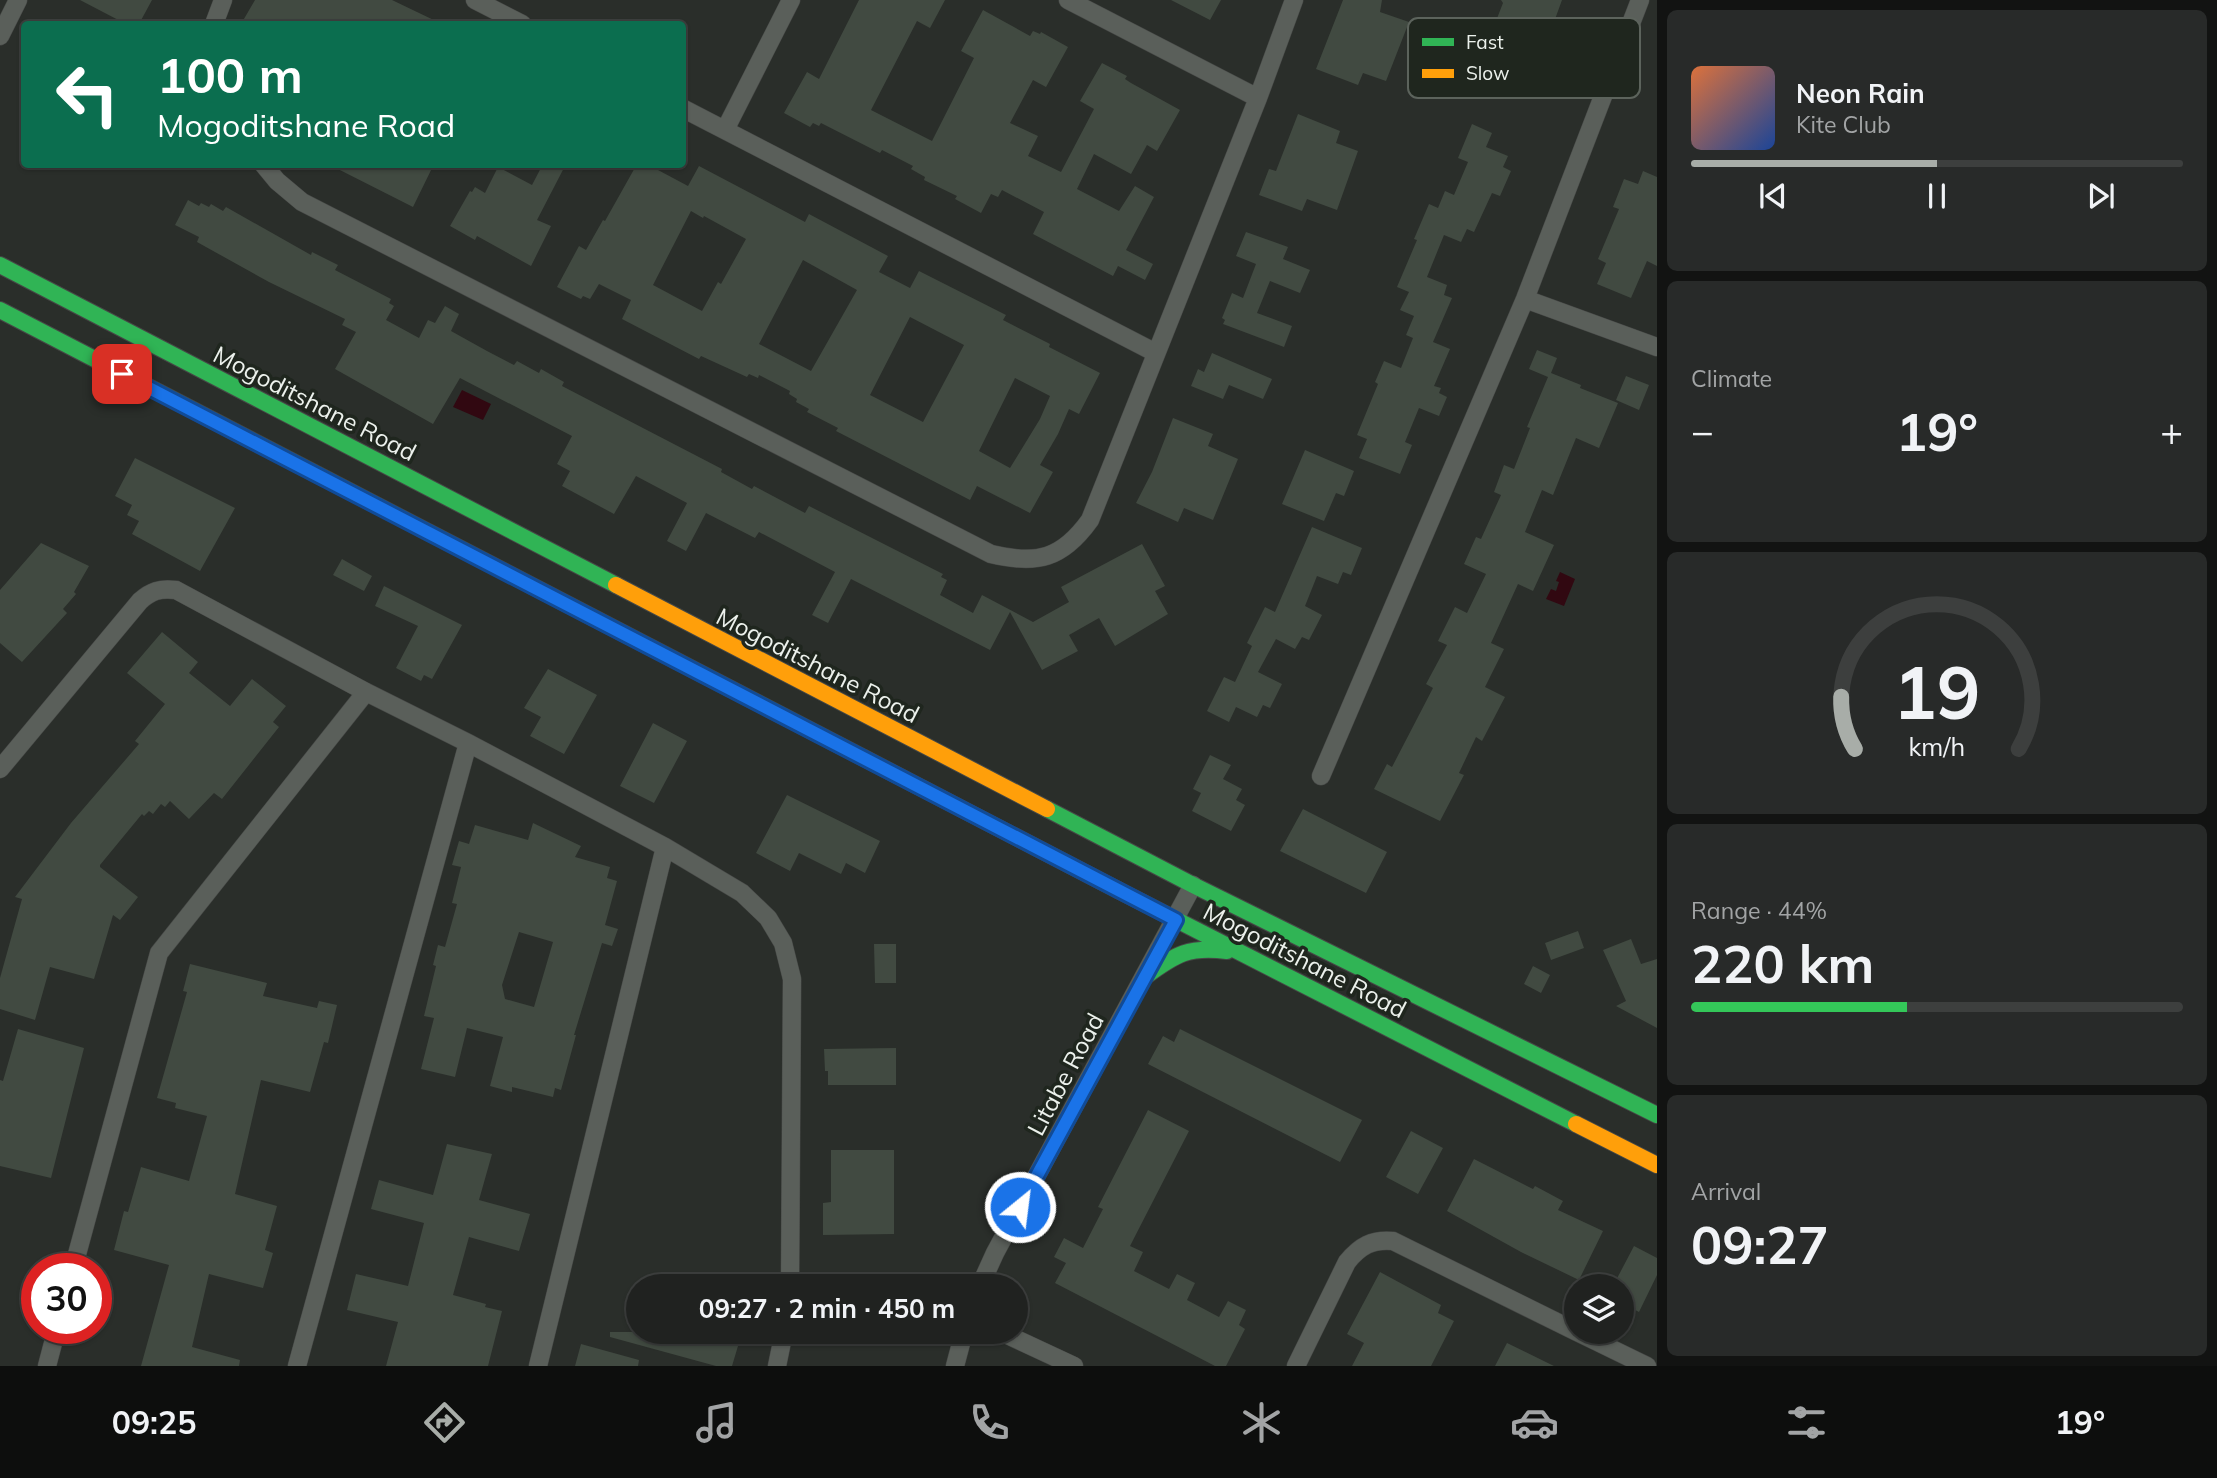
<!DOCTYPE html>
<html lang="en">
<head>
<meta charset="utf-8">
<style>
	:root { --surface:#202220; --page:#282a29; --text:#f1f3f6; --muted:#a2a4a5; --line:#3d3f3e; --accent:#a8ada8 }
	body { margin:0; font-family:Mulish,sans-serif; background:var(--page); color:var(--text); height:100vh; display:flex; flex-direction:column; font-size:26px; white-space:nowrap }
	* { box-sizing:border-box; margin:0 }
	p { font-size:23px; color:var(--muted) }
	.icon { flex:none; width:38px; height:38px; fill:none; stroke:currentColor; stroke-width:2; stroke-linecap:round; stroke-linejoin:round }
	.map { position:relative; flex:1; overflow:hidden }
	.panel { display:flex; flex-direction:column; gap:10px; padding:10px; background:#121312; width:560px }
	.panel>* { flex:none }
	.banner { position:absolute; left:21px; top:21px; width:665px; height:147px; border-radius:7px; box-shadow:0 2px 5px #0004,0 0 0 2px var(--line); background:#0b6e4f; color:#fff; overflow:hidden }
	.tools { position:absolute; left:1564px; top:1274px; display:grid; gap:14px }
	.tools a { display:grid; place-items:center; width:70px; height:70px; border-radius:50%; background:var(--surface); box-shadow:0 2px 5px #0004,0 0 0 2px var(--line); font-size:35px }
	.speed { position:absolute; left:21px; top:1253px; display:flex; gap:14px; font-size:35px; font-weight:700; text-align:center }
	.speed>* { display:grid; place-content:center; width:91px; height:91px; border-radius:50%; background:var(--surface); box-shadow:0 2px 5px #0004,0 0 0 2px var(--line); line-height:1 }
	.speed .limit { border:10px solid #d22; background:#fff; color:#111 }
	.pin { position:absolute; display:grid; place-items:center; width:60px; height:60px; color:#fff; margin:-30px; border-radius:14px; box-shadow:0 4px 10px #0006 }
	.me { position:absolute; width:77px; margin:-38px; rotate:29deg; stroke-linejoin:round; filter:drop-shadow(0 0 5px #0008) }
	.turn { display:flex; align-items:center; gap:24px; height:147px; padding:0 21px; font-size:32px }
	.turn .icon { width:91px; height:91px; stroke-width:2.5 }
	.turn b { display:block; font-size:49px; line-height:60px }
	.big { font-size:52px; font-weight:700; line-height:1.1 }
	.panel .tile { flex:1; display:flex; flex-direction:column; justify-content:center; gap:10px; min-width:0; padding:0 24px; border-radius:10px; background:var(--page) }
	.panel .dial { align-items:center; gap:0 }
	.dial svg { height:182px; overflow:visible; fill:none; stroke:var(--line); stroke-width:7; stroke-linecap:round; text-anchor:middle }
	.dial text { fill:var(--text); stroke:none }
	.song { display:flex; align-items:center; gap:21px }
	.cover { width:84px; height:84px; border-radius:10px; background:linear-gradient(135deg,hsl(20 70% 55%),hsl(220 70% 35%)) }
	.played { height:7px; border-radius:4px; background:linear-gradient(90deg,var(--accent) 50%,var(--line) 50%) }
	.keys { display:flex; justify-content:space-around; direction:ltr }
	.heat { display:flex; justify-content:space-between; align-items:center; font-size:38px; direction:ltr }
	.charge { height:10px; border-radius:5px; background:linear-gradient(90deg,#34c759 44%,var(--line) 0) }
	.trip { position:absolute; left:626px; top:1274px; width:402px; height:70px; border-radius:35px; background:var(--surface); box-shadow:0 2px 5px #0004,0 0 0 2px var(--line); font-weight:700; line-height:70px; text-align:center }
	.tab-bar { display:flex; height:112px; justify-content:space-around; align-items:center; background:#0d0e0d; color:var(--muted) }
	.tab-bar .icon { width:49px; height:49px }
	.tab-bar .current { color:var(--accent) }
	.tab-bar b { font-size:32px; color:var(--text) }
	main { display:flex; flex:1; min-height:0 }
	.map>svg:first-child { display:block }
	.water { fill:#310811 }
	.building { fill:#414a41; fill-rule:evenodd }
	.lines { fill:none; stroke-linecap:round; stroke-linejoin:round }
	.street-casing { stroke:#464846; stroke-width:19 }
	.fast-casing { stroke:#464846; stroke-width:18 }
	.slow-casing { stroke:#464846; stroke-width:18 }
	.street { stroke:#5a5f5a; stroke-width:18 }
	.fast { stroke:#30b455; stroke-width:16 }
	.slow { stroke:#ff9f0a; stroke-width:16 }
	.route-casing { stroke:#114b97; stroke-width:18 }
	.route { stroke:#1a73e8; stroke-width:12 }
	.labels { text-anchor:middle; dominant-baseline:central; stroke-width:7; stroke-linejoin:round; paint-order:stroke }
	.street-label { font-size:24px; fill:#ecf1ec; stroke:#1f261e }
	.key { fill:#1f261e; stroke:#5c635c; stroke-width:2 }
	.key-label { font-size:19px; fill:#ecf1ec }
</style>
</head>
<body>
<main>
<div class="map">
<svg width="1657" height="1366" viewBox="0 0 1657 1366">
	<rect width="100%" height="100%" fill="#2a2e2a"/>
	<path class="water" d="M 462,390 L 491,404 L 483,420 L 453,407 Z
		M 1560,572 L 1575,579 L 1564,606 L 1546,599 L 1551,589 L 1556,591 L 1559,582 L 1556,581 Z"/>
	<path class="building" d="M 80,0 L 152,0 L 139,24 L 126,24 Z
		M 255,0 L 392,0 L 442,24 L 241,24 Z
		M 859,0 L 945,0 L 930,28 L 917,21 L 871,110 L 932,141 L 974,58 L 961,51 L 983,10 L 1030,36 L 1033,31 L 1040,34 L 1041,32 L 1068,47 L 1046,87 L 1033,80 L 1010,123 L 1038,136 L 1028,156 L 1061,172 L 1094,109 L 1080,101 L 1102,63 L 1127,76 L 1125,79 L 1131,83 L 1180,110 L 1157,151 L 1147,145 L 1131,174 L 1094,154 L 1077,189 L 1119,211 L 1135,186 L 1154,197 L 1126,250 L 1153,264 L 1145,280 L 1118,266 L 1113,276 L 1033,234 L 1044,212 L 1002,190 L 998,197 L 991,194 L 981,213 L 955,199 L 957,196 L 924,180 L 925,177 L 911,169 L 913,166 L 882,150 L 880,153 L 821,123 L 819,126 L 813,123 L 810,127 L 784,113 L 807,72 L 819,79 Z
		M 1171,0 L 1221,0 L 1210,20 Z
		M 1343,0 L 1382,0 L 1380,12 L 1409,22 L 1386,81 L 1363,73 L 1358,85 L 1316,69 Z
		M 1501,0 L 1562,0 L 1554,22 L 1546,19 L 1541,31 L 1530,27 L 1508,82 L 1501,79 L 1496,91 L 1476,83 L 1469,99 L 1449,91 L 1463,55 L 1472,58 L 1478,41 L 1487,44 L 1503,3 Z
		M 1298,114 L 1340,131 L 1336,143 L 1358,151 L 1337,210 L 1307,199 L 1302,211 L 1259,195 L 1269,169 L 1276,171 Z
		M 1472,124 L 1492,133 L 1486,147 L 1508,156 L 1503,167 L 1511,171 L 1500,196 L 1492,193 L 1474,232 L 1467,229 L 1461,242 L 1444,235 L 1427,277 L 1447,285 L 1444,295 L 1452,298 L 1433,342 L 1450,349 L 1434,386 L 1441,388 L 1439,393 L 1447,397 L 1439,416 L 1419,408 L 1405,442 L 1412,445 L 1400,474 L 1359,458 L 1367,439 L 1357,435 L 1378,384 L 1375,382 L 1384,361 L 1401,368 L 1413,338 L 1406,335 L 1414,316 L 1400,310 L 1409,292 L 1397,287 L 1417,240 L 1414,239 L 1429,204 L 1438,208 L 1445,191 L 1454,195 L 1468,162 L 1458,158 Z
		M 328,164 L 434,164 L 413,207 Z
		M 543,164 L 566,164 L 537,220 L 551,226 L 531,266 L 477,236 L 475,240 L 450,226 L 470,191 L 472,192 L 475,187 L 485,193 L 498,167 L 532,185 Z
		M 637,164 L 660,164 L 658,170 L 688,186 L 699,166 L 805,222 L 809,214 L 888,256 L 879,272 L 910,288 L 919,271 L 1006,315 L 1003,320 L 1050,344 L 1049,347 L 1100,373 L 1079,414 L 1069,409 L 1058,434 L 1040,465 L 1053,472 L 1030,513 L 977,486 L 970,500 L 836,431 L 838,428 L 807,412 L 809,409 L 796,402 L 797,399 L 789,394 L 790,391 L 759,375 L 758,378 L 749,374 L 747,377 L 701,356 L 699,359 L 622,319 L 631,300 L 599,284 L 590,299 L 583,296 L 581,299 L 557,287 L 579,246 L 586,250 L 603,220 L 605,221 ZM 691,211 L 703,218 L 704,216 L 746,239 L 721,284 L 718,282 L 702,311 L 653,285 ZM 803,260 L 857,290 L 811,371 L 759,344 ZM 910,317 L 964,345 L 923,422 L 870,395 ZM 1015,378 L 1050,396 L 1040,419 L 1010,468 L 979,451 Z
		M 1643,171 L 1657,177 L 1657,266 L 1647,261 L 1631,298 L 1597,284 L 1606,263 L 1598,259 L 1619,209 L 1613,207 L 1624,179 L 1638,184 Z
		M 188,200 L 199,206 L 201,203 L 209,207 L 211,204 L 223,211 L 226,207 L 311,255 L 312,252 L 338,265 L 335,270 L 391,299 L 389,303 L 394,306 L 386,320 L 419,338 L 428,320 L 435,323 L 445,306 L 459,314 L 451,331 L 487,351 L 514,365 L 517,361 L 539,373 L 541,369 L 564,382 L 562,386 L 722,469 L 721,472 L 752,489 L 754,486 L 805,513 L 809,506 L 943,574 L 941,577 L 947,580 L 940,595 L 973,613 L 982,595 L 1033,622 L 1069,602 L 1061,587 L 1142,544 L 1165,586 L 1155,591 L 1168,614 L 1115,646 L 1099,618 L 1069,635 L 1078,651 L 1042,670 L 1010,612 L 990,650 L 851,579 L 828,623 L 812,615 L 835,572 L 759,532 L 755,538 L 706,513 L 686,551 L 667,541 L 687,503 L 636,476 L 614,514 L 562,486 L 570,471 L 557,464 L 572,436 L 460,378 L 433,424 L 335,369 L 356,332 L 342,325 L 345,319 L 269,282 L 197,242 L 199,237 L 175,225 Z
		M 1246,232 L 1288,247 L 1283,259 L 1310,270 L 1300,293 L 1270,281 L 1257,313 L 1292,326 L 1284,347 L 1223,324 L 1225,320 L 1222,318 L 1232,293 L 1243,298 L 1256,264 L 1236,256 Z
		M 1537,350 L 1557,358 L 1551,373 L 1581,385 L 1580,388 L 1618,403 L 1599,448 L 1576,438 L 1553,495 L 1542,490 L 1525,532 L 1554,545 L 1533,591 L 1518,584 L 1491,643 L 1504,649 L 1485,687 L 1505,697 L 1482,741 L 1476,737 L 1459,773 L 1464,775 L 1440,821 L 1374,789 L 1387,764 L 1392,767 L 1433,688 L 1426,684 L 1447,645 L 1438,641 L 1455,607 L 1467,613 L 1486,574 L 1464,564 L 1476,537 L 1481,539 L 1501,495 L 1494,492 L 1504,465 L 1514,469 L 1530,428 L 1527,427 L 1548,377 L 1529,369 Z
		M 1212,353 L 1272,379 L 1263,399 L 1229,385 L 1223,399 L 1191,386 L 1198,369 L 1204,372 Z
		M 1626,376 L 1649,385 L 1639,410 L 1616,400 Z
		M 1173,418 L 1213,434 L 1208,446 L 1238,459 L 1213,520 L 1184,508 L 1178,522 L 1136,503 L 1152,472 Z
		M 1305,450 L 1354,471 L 1344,496 L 1336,493 L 1324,521 L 1282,504 Z
		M 135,458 L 235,508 L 200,571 L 132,534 L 139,521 L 127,515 L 132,505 L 115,496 Z
		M 1312,527 L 1362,548 L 1351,575 L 1343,572 L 1338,584 L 1317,576 L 1305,606 L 1322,615 L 1309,640 L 1302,637 L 1295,649 L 1276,639 L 1258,672 L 1282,684 L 1270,708 L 1263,705 L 1257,717 L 1236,707 L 1229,722 L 1207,711 L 1224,677 L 1235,682 L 1252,646 L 1247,643 L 1265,607 L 1275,612 Z
		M 41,543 L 89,566 L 74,592 L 76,594 L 63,609 L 67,613 L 22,662 L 0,643 L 0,590 Z
		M 342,559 L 372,576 L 364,591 L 333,575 Z
		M 384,586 L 462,625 L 432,679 L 424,675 L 421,681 L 396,668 L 418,626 L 375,606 Z
		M 162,632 L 198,662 L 189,673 L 230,706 L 252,679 L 286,706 L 273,722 L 279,727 L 222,799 L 214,793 L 189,819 L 170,801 L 165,807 L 161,804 L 153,814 L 149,811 L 144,816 L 142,814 L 100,865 L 100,867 L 138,897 L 120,920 L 113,915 L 94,979 L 50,967 L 35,1020 L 0,1009 L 0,978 L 22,899 L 15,897 L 71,823 L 139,744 L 135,741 L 165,704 L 127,673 Z
		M 548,669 L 597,695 L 564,754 L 530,736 L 541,717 L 524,708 Z
		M 653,723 L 687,741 L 654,803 L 620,786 Z
		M 1210,755 L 1231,765 L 1223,779 L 1242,789 L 1236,800 L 1245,805 L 1231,831 L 1192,811 L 1201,793 L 1193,789 Z
		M 787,795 L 880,841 L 865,873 L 846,863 L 841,874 L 799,853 L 790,871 L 756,853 Z
		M 1303,809 L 1387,852 L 1366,893 L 1280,851 Z
		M 533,823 L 581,846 L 575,857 L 610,867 L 607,878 L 617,881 L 605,925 L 618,929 L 612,946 L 602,943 L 574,1035 L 576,1035 L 561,1090 L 555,1088 L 553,1097 L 512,1087 L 512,1092 L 490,1086 L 503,1037 L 467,1028 L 455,1077 L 421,1069 L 434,1018 L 424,1016 L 436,966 L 433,965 L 438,945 L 445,947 L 457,904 L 452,903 L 461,867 L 452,865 L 459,841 L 469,844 L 475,825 L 528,840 ZM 519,932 L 553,942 L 534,1007 L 505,999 L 502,985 Z
		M 1578,931 L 1584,948 L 1551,960 L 1545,943 Z
		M 1631,939 L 1641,964 L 1657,959 L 1657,1028 L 1616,1006 L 1626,1001 L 1603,950 Z
		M 874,944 L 896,944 L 896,983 L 875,983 Z
		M 190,964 L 267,983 L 263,996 L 317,1008 L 319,1001 L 337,1005 L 328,1043 L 324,1042 L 310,1092 L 261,1080 L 235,1194 L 277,1206 L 265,1250 L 273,1253 L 263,1288 L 209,1274 L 192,1347 L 240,1360 L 239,1366 L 141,1366 L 169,1265 L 114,1250 L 124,1211 L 128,1212 L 141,1167 L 189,1181 L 207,1116 L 175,1108 L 176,1103 L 157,1098 L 187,992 L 183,991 Z
		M 1533,966 L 1550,975 L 1541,993 L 1524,984 Z
		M 18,1029 L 84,1048 L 51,1178 L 0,1166 L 0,1080 L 3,1081 Z
		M 1180,1029 L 1362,1120 L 1340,1162 L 1148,1064 L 1163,1036 L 1174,1042 Z
		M 896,1048 L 896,1085 L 828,1085 L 828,1071 L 825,1071 L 824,1049 Z
		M 1148,1110 L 1189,1131 L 1130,1246 L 1143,1252 L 1134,1271 L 1169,1289 L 1177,1274 L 1195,1283 L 1187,1300 L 1219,1317 L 1228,1301 L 1246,1310 L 1239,1325 L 1245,1329 L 1226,1366 L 1215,1366 L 1055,1283 L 1066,1263 L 1054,1257 L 1064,1238 L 1083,1248 L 1103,1209 L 1098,1207 Z
		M 1411,1131 L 1443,1148 L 1418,1194 L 1386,1177 Z
		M 447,1144 L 492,1154 L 479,1200 L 530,1214 L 519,1251 L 469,1237 L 453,1295 L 486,1304 L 485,1307 L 502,1311 L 488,1366 L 386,1366 L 398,1322 L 347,1310 L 356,1274 L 408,1286 L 424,1223 L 371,1209 L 379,1180 L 433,1195 Z
		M 831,1150 L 894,1150 L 894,1234 L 823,1235 L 823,1203 L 831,1202 Z
		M 1474,1159 L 1533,1189 L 1535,1186 L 1563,1201 L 1558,1210 L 1603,1231 L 1579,1280 L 1521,1252 L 1447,1211 Z
		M 1634,1246 L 1657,1258 L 1657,1275 L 1639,1312 L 1622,1303 L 1622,1286 L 1613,1286 Z
		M 1380,1272 L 1441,1305 L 1438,1313 L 1454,1321 L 1431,1366 L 1352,1366 L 1364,1343 L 1347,1334 Z
		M 610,1332 L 726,1332 L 741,1336 L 732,1366 L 716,1366 L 610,1337 Z
		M 1507,1343 L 1554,1366 L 1495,1366 Z
		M 581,1344 L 639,1360 L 638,1366 L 575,1366 Z"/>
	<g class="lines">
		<defs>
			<path id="street" d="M 475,0 L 522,24
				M 1068,0 L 1258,98
				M 214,24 L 223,0
				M 0,36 L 18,0
				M 682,108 L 1156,353
				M 725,130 L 791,0
				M 263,164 L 277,181 L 302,202 L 991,554 C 1037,565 1062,559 1090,520 L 1258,98 L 1294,0
				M 1525,299 L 1657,347
				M 0,769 L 140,601 C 151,591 160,588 176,590 L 366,692 L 468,743 L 665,847 L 742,893 L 768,918 L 783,943 L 792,979 L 790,1286
				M 1321,776 L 1525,299 L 1640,0
				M 73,1269 L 159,953 L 366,692
				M 980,1286 L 995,1253 L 1193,885
				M 1001,1332 L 1074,1366
				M 1577,1332 L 1647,1366
				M 47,1366 L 57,1328
				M 297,1366 L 468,743
				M 538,1366 L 665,847
				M 777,1366 L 784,1332
				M 955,1366 L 964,1332
				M 1296,1366 L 1347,1262 C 1360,1246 1372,1239 1393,1241 L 1577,1332"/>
			<path id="fast" d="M 0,265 L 616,585
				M 0,310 L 864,758
				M 1047,809 L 1193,885 L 1657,1115
				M 1118,890 L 1576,1124
				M 1146,976 C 1176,954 1189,946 1227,951"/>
			<path id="slow" d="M 616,585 L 1047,809
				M 864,758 L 1118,890
				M 1576,1124 L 1657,1165"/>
		</defs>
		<use href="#street" class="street-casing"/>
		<use href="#fast" class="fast-casing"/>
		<use href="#slow" class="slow-casing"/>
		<use href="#street" class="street"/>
		<use href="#fast" class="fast"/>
		<use href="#slow" class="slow"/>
	</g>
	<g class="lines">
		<defs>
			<path id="route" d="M 122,374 L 1176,920 L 1020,1207"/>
		</defs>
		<use href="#route" class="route-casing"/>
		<use href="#route" class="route"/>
	</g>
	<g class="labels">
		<g class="street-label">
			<text transform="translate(315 403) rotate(27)">Mogoditshane Road</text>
			<text transform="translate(818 665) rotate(27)">Mogoditshane Road</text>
			<text transform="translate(1305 960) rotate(27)">Mogoditshane Road</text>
			<text transform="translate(1065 1074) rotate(-62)">Litabe Road</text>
		</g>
	</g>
	<rect x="1408" y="18" width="232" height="80" rx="10" class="key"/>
	<rect x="1422" y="38" width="32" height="8" fill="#30b455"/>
	<rect x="1422" y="69" width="32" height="9" fill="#ff9f0a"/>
	<g class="key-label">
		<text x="1466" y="49">Fast</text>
		<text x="1466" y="80">Slow</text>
	</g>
</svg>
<div class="tools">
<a><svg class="icon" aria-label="layers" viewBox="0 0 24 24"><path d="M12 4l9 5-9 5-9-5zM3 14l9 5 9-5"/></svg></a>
</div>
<div class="speed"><div class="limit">30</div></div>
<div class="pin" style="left:122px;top:374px;background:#d93025"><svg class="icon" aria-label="arrive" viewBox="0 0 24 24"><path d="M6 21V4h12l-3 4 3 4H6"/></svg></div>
<svg class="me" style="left:1020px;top:1207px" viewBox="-20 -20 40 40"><circle r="17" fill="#1a73e8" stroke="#fff" stroke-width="3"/><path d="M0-11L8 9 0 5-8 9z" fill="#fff"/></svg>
<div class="trip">09:27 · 2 min · 450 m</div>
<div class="banner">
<div class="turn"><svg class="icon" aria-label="left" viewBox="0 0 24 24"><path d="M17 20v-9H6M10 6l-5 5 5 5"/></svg><div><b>100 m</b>Mogoditshane Road</div></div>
</div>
</div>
<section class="panel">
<div class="tile">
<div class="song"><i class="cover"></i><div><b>Neon Rain</b><p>Kite Club</p></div></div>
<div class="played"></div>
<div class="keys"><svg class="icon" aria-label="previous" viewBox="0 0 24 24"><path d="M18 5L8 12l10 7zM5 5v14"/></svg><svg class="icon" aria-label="pause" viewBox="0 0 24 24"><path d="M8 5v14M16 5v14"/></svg><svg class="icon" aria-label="next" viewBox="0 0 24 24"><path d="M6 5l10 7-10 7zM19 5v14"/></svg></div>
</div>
<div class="tile"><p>Climate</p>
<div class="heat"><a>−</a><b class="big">19°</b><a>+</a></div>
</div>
<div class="tile dial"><svg viewBox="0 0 100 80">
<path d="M14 69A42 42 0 1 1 86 69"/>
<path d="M14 69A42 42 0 0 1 8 46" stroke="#a8ada8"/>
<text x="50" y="56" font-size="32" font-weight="700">19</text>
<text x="50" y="72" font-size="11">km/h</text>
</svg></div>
<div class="tile"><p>Range · 44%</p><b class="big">220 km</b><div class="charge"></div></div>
<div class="tile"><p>Arrival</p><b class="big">09:27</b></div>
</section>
</main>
<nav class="tab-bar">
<b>09:25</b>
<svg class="icon current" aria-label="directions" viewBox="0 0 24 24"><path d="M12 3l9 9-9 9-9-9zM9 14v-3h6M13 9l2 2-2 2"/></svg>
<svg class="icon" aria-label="music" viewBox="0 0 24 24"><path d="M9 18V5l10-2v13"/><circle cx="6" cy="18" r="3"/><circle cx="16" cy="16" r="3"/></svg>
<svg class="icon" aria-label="phone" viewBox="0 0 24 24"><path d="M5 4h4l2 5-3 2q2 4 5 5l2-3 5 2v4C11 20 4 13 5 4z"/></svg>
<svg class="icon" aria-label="climate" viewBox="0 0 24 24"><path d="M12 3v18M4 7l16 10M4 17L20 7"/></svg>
<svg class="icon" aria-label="car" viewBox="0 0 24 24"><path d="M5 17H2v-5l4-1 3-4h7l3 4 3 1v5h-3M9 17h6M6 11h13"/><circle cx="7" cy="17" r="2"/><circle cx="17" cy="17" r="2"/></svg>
<svg class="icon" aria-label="filters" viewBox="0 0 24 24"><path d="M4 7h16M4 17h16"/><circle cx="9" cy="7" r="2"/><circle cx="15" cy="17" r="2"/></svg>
<b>19°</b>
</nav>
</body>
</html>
